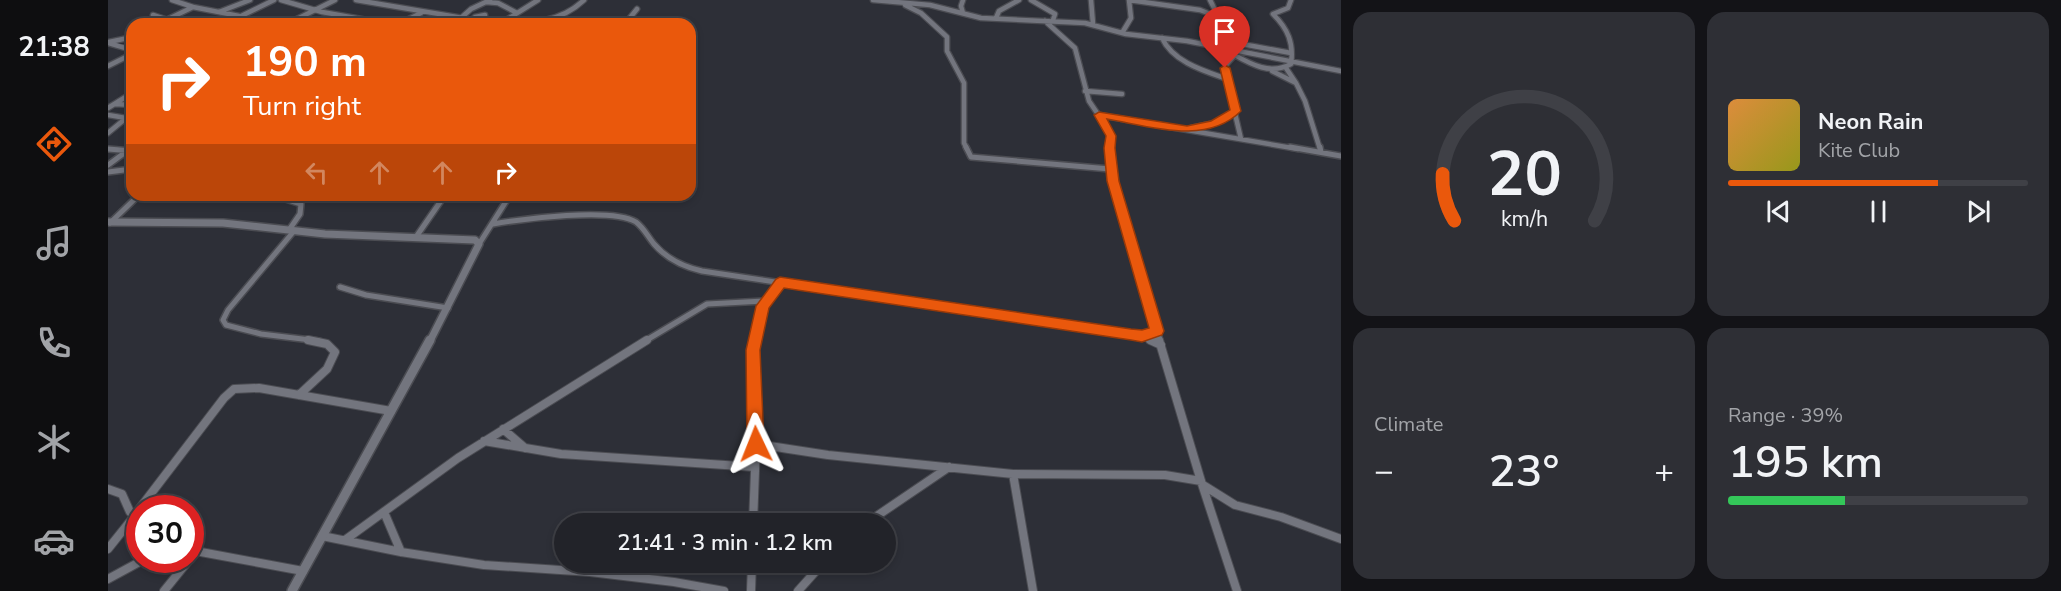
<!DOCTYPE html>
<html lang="en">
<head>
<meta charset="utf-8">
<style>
	:root { --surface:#222329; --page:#2e2f35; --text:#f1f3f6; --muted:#a2a4a8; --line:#3f4046; --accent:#ea580c }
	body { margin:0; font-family:"Nunito Sans",sans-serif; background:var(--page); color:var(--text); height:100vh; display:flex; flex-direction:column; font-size:22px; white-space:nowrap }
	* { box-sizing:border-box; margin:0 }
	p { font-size:20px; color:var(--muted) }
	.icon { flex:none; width:33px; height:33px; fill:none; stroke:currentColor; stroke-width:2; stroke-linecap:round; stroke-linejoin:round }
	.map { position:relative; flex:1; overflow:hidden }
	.details { display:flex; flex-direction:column; gap:12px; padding:12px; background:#131317; width:720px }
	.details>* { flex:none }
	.top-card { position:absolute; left:18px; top:18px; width:570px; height:183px; border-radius:18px; box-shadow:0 3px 9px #0003,0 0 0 2px var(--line); background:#ea580c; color:#fff; overflow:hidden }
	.speed { position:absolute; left:18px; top:495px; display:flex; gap:12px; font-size:30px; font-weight:700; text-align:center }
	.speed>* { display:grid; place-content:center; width:78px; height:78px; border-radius:50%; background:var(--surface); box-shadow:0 3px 9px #0003,0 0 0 2px var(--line); line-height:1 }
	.speed .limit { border:9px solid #d22; background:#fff; color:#111 }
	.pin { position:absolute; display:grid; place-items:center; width:51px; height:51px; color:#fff; margin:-62px -26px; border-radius:50% 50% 50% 0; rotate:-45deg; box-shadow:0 0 6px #0007 }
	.pin .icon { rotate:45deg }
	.me { position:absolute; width:66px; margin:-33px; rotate:358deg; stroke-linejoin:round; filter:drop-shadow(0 0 4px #0008) }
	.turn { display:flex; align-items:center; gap:21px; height:126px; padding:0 18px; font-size:27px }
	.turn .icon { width:78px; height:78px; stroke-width:2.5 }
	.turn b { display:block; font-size:42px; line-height:51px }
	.lanes { display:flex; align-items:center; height:57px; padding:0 18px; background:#0003; justify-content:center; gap:30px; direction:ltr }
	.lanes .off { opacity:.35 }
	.big { font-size:45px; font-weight:600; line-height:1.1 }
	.details .card { flex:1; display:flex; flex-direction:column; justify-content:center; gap:9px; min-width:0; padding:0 21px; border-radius:18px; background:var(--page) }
	.details .dial { align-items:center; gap:0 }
	.dial svg { height:156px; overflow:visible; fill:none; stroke:var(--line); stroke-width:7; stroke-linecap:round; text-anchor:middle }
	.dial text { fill:var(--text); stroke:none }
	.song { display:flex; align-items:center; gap:18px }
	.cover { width:72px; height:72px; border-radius:9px; background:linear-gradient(135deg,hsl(30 70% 55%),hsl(60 70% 35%)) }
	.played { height:6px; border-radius:3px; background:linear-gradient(90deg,var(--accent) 70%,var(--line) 70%) }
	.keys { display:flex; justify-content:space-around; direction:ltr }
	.heat { display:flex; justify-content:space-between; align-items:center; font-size:33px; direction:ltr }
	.charge { height:9px; border-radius:4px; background:linear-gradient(90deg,#34c759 39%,var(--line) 0) }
	.details .tiles { flex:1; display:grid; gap:12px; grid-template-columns:repeat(2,1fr) }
	.trip { position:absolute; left:446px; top:513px; width:342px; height:60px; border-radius:30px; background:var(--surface); box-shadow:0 3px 9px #0003,0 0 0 2px var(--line); font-weight:600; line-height:60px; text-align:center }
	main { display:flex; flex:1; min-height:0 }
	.tabs { display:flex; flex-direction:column; width:108px; justify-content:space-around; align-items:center; background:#0e0e10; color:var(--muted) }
	.tabs .icon { width:42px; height:42px }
	.tabs .active { color:var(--accent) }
	.tabs b { font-size:27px; color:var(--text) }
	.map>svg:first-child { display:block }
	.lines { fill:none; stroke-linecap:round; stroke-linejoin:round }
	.minor-far2-casing { stroke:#4b4c52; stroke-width:7 }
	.minor-far1-casing { stroke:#4b4c52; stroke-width:8 }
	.minor-casing { stroke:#4b4c52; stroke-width:10 }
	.tertiary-far1-casing { stroke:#4b4c52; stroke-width:10 }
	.tertiary-casing { stroke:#4b4c52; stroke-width:12 }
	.minor-far2 { stroke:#73757e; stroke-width:4.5 }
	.minor-far1 { stroke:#73757e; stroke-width:5 }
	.minor { stroke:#73757e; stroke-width:8 }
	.tertiary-far1 { stroke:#73757e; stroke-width:7 }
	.tertiary { stroke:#73757e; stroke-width:9 }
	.route { fill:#ea580c; stroke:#983908; stroke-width:1.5 }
</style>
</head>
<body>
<main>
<nav class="tabs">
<b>21:38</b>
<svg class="icon active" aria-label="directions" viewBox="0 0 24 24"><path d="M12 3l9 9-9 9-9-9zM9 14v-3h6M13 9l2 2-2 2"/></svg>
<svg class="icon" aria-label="music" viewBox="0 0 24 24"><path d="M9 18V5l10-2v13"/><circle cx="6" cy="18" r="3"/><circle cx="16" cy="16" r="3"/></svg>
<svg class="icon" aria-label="phone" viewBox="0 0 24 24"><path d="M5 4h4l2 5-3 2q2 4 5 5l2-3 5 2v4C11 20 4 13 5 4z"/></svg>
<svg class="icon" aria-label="climate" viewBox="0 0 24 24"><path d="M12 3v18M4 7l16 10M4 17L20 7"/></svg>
<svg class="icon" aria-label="car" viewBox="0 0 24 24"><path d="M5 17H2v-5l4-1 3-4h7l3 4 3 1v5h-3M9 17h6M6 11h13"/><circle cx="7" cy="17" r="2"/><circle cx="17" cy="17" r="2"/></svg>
</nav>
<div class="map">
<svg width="1233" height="591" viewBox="0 0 1233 591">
	<rect width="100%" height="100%" fill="#2d2f37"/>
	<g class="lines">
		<defs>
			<path id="minor-far2" d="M 173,0 L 214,12 L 259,20 L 265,24
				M 248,0 L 355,18
				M 765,0 L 822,5 L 873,18 L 977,23 L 1018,34 L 1079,41 L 1233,71
				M 855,0 L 853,6 L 855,13
				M 923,0 L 947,14 L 945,20
				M 983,0 L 985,24
				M 1021,0 L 1092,10 L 1110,17
				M 1102,0 L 1123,42 L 1109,45
				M 378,2 L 390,3 L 409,13
				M 797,5 L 813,13 L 839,37 L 839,51 L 856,83 L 856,143 L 859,149
				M 85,7 L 131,16
				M 111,12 L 142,0
				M 45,15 L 60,20
				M 888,18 L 891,11 L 911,0
				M 356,21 L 354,17 L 363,9 L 382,0
				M 937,21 L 967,48 L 981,101 L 1002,132 L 1002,149
				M 362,22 L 367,17 L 377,15
				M 395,22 L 430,0
				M 356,23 C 400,16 440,34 476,0
				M 50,24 L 85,7 L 64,0
				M 117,24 L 166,0
				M 179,24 L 227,0
				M 291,24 L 313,13
				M 517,24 L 529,9
				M 1014,33 L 1023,18 L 1021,0
				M 1054,38 C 1065,62 1096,71 1119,79
				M 1,42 L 20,38
				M 1123,42 L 1183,53
				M 0,43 L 24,50
				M 1121,52 C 1141,63 1161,76 1183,64 C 1186,43 1180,29 1165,14 L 1180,8 L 1183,0
				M 1127,55 L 1118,65 L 1117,71 L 1133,139
				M 0,66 L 24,54
				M 1178,68 L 1188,83
				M 1164,71 L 1188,83 L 1197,101 L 1212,149
				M 977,91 L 1014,94
				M 7,104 L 24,105
				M 0,108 L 24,93
				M 0,115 L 24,119
				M 991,115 L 1190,149
				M 1083,128 L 1107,123 L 1128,111
				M 0,133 L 17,119"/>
			<path id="minor-far1" d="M 858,147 L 863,157 L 1002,169
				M 1002,147 L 1002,169 L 1052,341
				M 1182,147 L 1233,156
				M 1212,147 L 1213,152
				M 0,149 L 24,151
				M 0,165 L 19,151
				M 0,172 L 24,169
				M 165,195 L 193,204 L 192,214 L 181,230
				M 2,223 L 31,195
				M 385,224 C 414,219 504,207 528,222 C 536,228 540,237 546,244 C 558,258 576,267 594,271 L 1023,335 L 1034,336 L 1049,331
				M 186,231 L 120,310 L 115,320 L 118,325 L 153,334 L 211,341
				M 308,237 L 337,195
				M 371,244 L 402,195
				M 232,287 L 258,295 L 340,308
				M 1034,336 L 1045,341
				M 537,341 L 599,304 L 657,301
				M 647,341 L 655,306 L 673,282"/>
			<path id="minor" d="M 1042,340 L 1053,345
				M 1051,340 L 1093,481 L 1129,591
				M 191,395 L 219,369 L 227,352 L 219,344 L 200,340
				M 395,429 L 417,448
				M 376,441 L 453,454 L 647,467
				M 648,444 L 720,455 L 905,474 L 1057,475 L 1093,481
				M 905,474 L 925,591
				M 1095,485 L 1127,505 L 1173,517 L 1233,539
				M 0,489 L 14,494 L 22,512 L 32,518
				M 32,508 L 116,398 L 126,389 L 151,388 L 283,411
				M 276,512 L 293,552
				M 645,524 L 648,444 L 645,350 L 647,340
				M 757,524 L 841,467
				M 214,536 L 293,552 L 376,565 L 482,572 L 566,582 L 616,591
				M 237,540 L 350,458 L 539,340
				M 0,549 L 32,509
				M 82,550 L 195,571
				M 0,579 L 35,560
				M 56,591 L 81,560
				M 643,591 L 644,562
				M 690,591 L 716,562"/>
			<path id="tertiary-far1" d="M 0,222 L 115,223 L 217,234 L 367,240 L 371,244 L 322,341"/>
			<path id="tertiary" d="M 184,591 L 322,340"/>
		</defs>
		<use href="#minor-far2" class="minor-far2-casing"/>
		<use href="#minor-far1" class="minor-far1-casing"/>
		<use href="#minor" class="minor-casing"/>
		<use href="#tertiary-far1" class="tertiary-far1-casing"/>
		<use href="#tertiary" class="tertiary-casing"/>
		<use href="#minor-far2" class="minor-far2"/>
		<use href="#minor-far1" class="minor-far1"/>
		<use href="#minor" class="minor"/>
		<use href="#tertiary-far1" class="tertiary-far1"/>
		<use href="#tertiary" class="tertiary"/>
	</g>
	<path class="route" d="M 1117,65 L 1122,68 L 1133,111 C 1098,146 1041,126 999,119 L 1008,136 L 1007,148 L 1011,181 L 1056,331 L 1054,335 L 1034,342 L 1023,340 L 676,288 L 661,308 L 652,350 L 656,444 L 653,449 L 648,451 L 642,449 L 639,444 L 638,350 L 648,306 L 668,279 L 672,277 L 1023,329 L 1034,330 L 1041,328 L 999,181 L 996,148 L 998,136 L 986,115 L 991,112 L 1079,126 L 1103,121 L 1122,110 L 1112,68 Z"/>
</svg>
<div class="speed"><div class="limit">30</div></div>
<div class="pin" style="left:1117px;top:68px;background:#d93025"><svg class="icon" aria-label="arrive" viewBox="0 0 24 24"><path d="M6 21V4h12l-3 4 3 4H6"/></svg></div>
<svg class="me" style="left:648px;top:444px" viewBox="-20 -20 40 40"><path d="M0-17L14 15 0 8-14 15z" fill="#ea580c" stroke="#fff" stroke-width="4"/></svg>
<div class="trip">21:41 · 3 min · 1.2 km</div>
<div class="top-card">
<div class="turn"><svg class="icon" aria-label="right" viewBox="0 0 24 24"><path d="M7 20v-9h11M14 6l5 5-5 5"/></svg><div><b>190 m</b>Turn right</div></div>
<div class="lanes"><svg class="icon off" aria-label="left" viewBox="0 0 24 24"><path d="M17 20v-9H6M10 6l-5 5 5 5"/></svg><svg class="icon off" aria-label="ahead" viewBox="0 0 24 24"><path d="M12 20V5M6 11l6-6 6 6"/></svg><svg class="icon off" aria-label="ahead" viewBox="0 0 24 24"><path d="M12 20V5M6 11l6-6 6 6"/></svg><svg class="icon" aria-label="right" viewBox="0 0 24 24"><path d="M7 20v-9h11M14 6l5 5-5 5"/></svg></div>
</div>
</div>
<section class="details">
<div class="tiles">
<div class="card dial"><svg viewBox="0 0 100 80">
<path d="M14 69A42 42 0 1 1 86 69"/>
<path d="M14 69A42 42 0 0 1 8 45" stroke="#ea580c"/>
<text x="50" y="56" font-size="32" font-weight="700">20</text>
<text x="50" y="72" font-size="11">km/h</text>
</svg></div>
<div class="card">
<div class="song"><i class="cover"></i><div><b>Neon Rain</b><p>Kite Club</p></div></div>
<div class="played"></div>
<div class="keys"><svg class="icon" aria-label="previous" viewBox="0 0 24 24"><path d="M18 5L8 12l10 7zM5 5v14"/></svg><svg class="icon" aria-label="pause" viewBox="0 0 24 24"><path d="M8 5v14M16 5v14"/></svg><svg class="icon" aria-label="next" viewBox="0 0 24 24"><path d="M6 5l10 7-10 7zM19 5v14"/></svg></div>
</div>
<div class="card"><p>Climate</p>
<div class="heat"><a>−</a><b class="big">23°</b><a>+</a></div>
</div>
<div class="card"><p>Range · 39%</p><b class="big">195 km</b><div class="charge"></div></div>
</div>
</section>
</main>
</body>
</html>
